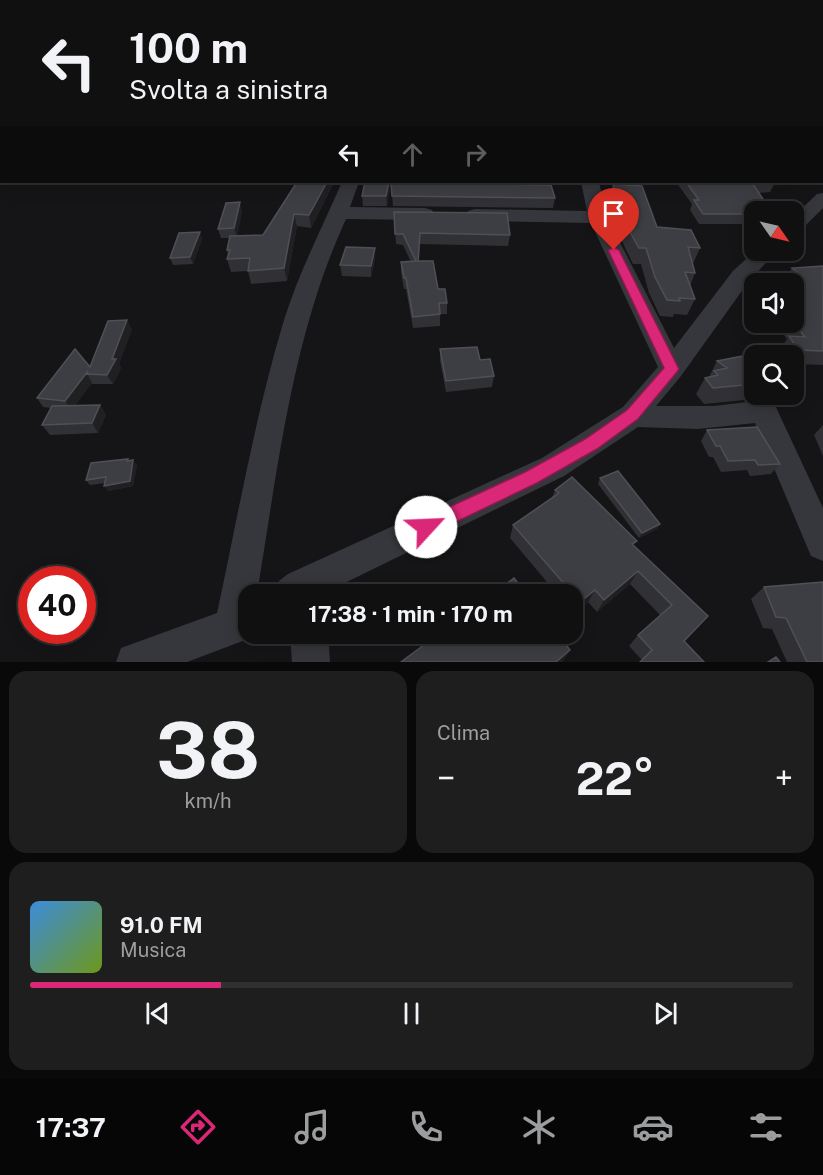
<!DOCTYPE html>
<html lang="it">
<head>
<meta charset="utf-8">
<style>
	:root { --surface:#101011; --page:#1e1e1f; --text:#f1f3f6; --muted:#9c9d9f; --line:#303031; --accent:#db2777 }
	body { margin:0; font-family:"Public Sans",sans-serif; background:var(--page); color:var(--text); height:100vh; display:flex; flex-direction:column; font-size:22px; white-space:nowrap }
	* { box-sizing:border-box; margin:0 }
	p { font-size:20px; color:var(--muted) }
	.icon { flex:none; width:33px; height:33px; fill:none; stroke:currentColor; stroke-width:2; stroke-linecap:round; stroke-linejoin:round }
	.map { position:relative; height:662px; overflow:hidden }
	.details { display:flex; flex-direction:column; gap:9px; padding:9px; background:#090909; flex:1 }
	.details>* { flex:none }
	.top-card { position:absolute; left:0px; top:0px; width:824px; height:183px; box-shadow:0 3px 15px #0003,0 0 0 2px var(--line); background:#101011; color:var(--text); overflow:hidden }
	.needle { width:39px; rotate:124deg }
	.buttons { position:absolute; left:744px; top:201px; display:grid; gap:12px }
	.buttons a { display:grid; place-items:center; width:60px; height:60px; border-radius:12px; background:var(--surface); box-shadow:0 3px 15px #0003,0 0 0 2px var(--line); font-size:30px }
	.speed { position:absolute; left:18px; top:566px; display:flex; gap:12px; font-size:30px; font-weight:700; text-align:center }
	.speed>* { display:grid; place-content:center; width:78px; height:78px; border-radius:50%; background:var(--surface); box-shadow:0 3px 15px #0003,0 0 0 2px var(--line); line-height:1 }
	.speed .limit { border:9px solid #d22; background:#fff; color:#111 }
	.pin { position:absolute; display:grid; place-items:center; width:51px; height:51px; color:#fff; margin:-62px -26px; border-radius:50% 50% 50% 0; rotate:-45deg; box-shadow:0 0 6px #0007 }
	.pin .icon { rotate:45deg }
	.me { position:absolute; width:66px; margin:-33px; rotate:65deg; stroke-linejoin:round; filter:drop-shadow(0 0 4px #0008) }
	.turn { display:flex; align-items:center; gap:21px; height:126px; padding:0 30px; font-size:27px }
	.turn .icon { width:78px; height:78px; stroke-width:2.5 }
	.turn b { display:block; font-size:42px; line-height:51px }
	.lanes { display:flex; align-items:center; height:57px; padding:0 30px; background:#0003; justify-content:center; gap:30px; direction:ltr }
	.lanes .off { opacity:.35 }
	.big { font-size:45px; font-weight:700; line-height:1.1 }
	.details .tile { flex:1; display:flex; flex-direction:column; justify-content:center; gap:9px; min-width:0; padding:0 21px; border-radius:18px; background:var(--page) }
	.details .dial { align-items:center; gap:0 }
	.dial b { font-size:78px; line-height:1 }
	.song { display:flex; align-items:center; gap:18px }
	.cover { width:72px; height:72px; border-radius:9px; background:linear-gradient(135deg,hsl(210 70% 55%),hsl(80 70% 35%)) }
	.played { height:6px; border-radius:3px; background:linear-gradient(90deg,var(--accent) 25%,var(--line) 25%) }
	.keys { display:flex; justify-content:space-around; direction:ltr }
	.heat { display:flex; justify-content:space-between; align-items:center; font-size:33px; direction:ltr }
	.details .tiles { flex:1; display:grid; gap:9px; grid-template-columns:1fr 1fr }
	.tile:last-child { grid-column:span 2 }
	.trip { position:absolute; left:238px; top:584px; width:345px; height:60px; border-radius:18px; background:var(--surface); box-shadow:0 3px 15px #0003,0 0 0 2px var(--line); font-weight:700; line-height:60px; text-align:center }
	.tab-bar { display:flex; height:96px; justify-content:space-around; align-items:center; background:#060607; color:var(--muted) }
	.tab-bar .icon { width:42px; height:42px }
	.tab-bar .selected { color:var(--accent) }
	.tab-bar b { font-size:27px; color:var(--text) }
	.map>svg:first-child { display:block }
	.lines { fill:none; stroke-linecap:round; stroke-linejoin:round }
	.minor { fill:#36373c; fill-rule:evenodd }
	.wall { fill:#313135 }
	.shaded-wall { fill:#202023 }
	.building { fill:#3d3e43; stroke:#4e5055; stroke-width:1.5 }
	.route { fill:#db2777; stroke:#8e194d; stroke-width:1.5 }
</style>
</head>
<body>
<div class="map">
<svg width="823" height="662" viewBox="0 0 823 662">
	<rect width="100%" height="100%" fill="#151517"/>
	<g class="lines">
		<path class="minor" d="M 488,0 L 501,0 L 502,2 L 489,2 Z
			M 670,0 L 682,0 L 683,2 L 671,2 Z
			M 773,0 L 785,0 L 786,2 L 774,2 Z
			M 822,49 L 823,50 L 823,58 L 822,57 Z
			M 2,150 L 2,161 L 0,161 L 0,151 Z
			M 822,153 L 823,153 L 823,163 L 822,163 Z
			M 342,182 L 359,182 L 350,207 L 425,208 L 432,210 L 434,214 L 432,218 L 425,220 L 346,219 C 292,336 278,467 257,594 L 249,594 L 249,633 L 261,634 L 187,662 L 116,662 L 121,648 L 217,613 C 238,516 255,416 284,320 C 299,272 322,228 342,182 Z
			M 581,182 L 599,182 L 607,217 L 674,348 L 733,271 L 756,250 L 778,250 L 749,281 L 681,376 L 656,406 L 714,406 L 764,400 L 774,403 L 823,508 L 823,561 L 811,556 L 755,423 L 698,429 L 638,427 L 564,476 L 322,594 L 274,594 L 279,581 L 288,574 L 542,458 L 623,407 L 658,367 L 591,223 L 475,221 L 468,219 L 466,215 L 468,211 L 475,209 L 587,211 Z
			M 823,193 L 823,208 L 801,230 L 794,232 L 794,216 L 817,194 Z
			M 290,633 L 328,633 L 330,662 L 292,662 Z"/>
	</g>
	<path class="wall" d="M 464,0 L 495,0 L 495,2 L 468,2 Z
		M 786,0 L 823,0 L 823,9 L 822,9 L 822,2 L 790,2 Z
		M 296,182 L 334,182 L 311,228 L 297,226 L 287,281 L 251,284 L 248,271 L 231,272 L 227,259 L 228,256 L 227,250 L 230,238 L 221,238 L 218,229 L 242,211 L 237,236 L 263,235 L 285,201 L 296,183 Z
		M 365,182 L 396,182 L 555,198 L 553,208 L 393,206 L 391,184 L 387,206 L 363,206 L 362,196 Z
		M 676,182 L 773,182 L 775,183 L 770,192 L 758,193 L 754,212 L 754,224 L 699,224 L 690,210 L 692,204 Z
		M 613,184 L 657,227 L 700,248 L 693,264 L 695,273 L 690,286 L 695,299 L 687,315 L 674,314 L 673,317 L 660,316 L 649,293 L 641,264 L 633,264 L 617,231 L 608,199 Z
		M 394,212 L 510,235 L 508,246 L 420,244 L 419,261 L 447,303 L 447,314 L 440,314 L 440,326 L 413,328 L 406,289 L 404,289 L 401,273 L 401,262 L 411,262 L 403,245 L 396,244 Z
		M 202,239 L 193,264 L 173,265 L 170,258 Z
		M 375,259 L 371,277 L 342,276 L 340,265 Z
		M 823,266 L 823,365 L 794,364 L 794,356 L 783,356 L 780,350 L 787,339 L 774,322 L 794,322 L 786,277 L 792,268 Z
		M 754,284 L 754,317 L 743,302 L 751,288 Z
		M 132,329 L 119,364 L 121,368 L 113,384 L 92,384 L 92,383 L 75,405 L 100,405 L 106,415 L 98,433 L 50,435 L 42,425 L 51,408 L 43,407 L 37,398 L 90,367 Z
		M 440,349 L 480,360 L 494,376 L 492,387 L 446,392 L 440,361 Z
		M 754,356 L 754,394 L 789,394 L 788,396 L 770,400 L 764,398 L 704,404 L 696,394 L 705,378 L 709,377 L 717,361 Z
		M 823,425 L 823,456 L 814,435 Z
		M 707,430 L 780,464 L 771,474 L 750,476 L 747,470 L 721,472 L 713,457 L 709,457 L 701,441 Z
		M 129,460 L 137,465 L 133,486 L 108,491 L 105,483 L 90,485 L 86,480 Z
		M 600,478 L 660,524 L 657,529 L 639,538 L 598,484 Z
		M 555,490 L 633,546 L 708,616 L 642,660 L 629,646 L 638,635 L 660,615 L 630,584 L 597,612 L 588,602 L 574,614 L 573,594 L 557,594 L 510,538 L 513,525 L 552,498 Z
		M 764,587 L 823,662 L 787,662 L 772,629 L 763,628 L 751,599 Z"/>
	<path class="shaded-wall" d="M 504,0 L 516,0 L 504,2 Z
		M 0,113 L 2,116 L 2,144 L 1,148 L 0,149 Z
		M 327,182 L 334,182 L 311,228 L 309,215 Z
		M 389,182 L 391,182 L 391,184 L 387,206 L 386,196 Z
		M 240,202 L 242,211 L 237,238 L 234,228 Z
		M 294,214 L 297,226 L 287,281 L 284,268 Z
		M 200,232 L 202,239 L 193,264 L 190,257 Z
		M 375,248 L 375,259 L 371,277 L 371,266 Z
		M 127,320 L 132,329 L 119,364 L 121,368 L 113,384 L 107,375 Z
		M 88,371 L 87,374 L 92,383 L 72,410 L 65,401 Z
		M 800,380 L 794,389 L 794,381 Z
		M 774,394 L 789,394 L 788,396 L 770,400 Z
		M 100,405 L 106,415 L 98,433 L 92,423 Z
		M 133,460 L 137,465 L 133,486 L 108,491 L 104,486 Z
		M 660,524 L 657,529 L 639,538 L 642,533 Z
		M 638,571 L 630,584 L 597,612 L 604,600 Z
		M 595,590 L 588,602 L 574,614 L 580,602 Z
		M 570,650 L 563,662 L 556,662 Z"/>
	<path class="building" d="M 477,0 L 491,0 L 483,2 Z
		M 806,0 L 823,0 L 823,6 L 822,2 L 810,2 Z
		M 822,14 L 823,14 L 823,38 L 822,38 Z
		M 0,65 L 2,65 L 2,83 L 0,84 Z
		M 297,182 L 327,182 L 309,215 L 294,214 L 284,268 L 248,271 L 250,258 L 227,259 L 230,250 L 227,250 L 230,236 L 263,235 Z
		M 365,182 L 389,182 L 386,196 L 362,196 Z
		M 391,182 L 551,185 L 555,198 L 392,196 Z
		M 686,182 L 773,182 L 775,183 L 752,183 L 772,212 L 754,212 L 754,214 L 703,214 L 694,200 L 699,200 Z
		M 613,184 L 642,186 L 657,227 L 691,230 L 700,248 L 688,247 L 695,273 L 685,272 L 695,299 L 679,298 L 680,301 L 667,300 L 655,277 L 646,248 L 639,248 L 621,216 Z
		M 240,202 L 234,228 L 218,229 L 226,203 Z
		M 394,212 L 507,213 L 510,235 L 420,233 L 418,261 L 433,261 L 438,289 L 445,289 L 447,303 L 439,303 L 440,314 L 413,317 L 406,278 L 404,278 L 401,262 L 416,261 L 403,234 L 395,234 Z
		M 200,232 L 190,257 L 170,258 L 179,233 Z
		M 346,247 L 375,248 L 371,266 L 340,265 Z
		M 823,266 L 823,351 L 798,350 L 789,336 L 805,337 L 793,322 L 794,284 L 755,284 L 760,279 L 802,276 L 792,268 Z
		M 754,284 L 754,293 L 751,288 Z
		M 127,320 L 112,359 L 116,359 L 107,375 L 87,374 L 88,371 L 65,401 L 37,398 L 75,349 L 90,367 L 108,321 Z
		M 477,347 L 480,360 L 490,359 L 494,376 L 446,381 L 440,349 Z
		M 774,350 L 780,356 L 754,356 L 754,384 L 713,388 L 705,378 L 718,375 L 714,371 L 727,368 L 717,361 Z
		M 794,373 L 800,380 L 794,381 Z
		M 100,405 L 92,423 L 42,425 L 52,406 Z
		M 757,427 L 780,464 L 758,465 L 755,460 L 728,461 L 720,446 L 716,446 L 707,430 Z
		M 128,459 L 127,461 L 133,460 L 130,481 L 104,486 L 106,477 L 86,480 L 91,463 Z
		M 618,471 L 660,524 L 642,533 L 600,478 Z
		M 572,477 L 637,541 L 632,544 L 708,616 L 684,641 L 704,662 L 640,662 L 652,650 L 638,635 L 672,605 L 638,571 L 604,600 L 595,590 L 580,602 L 513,525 L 559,493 L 555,490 Z
		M 514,578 L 526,594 L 493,594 Z
		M 823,582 L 823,662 L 807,662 L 786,618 L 776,617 L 764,587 Z
		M 440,633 L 557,633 L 570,650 L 556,662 L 401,662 Z
		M 776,657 L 780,662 L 768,662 Z"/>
	<path class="route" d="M 614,247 L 619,250 L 679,369 L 677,372 L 638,419 L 597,449 L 537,483 L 433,533 L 426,536 L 419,533 L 417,527 L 419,521 L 525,472 L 585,439 L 627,410 L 664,368 L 608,250 Z"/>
</svg>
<div class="buttons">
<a><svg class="needle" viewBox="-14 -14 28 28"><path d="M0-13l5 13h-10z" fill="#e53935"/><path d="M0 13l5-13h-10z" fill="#9c9d9f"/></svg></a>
<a><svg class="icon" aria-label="sound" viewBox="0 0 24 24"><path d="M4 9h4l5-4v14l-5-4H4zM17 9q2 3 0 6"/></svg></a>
<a><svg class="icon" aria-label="search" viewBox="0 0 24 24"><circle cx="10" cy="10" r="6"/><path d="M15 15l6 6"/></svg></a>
</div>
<div class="speed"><div class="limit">40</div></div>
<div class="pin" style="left:614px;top:250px;background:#d93025"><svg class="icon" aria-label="arrive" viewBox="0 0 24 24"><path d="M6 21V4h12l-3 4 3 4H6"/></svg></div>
<svg class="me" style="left:426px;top:527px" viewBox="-20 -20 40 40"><circle r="19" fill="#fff"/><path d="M0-13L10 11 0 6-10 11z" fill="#db2777"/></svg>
<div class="trip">17:38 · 1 min · 170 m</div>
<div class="top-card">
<div class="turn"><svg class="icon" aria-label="left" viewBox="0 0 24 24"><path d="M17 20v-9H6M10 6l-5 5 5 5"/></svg><div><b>100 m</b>Svolta a sinistra</div></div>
<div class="lanes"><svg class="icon" aria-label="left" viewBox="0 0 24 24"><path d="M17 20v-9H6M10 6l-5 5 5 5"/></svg><svg class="icon off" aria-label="ahead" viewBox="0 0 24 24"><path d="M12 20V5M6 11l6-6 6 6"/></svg><svg class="icon off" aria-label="right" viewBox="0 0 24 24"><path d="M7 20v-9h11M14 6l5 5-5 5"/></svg></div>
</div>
</div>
<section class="details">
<div class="tiles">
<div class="tile dial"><b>38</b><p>km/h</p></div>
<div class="tile"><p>Clima</p>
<div class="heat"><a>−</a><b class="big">22°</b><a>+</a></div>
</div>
<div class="tile">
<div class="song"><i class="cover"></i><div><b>91.0 FM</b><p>Musica</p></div></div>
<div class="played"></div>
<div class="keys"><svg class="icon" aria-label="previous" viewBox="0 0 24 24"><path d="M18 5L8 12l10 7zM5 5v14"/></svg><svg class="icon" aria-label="pause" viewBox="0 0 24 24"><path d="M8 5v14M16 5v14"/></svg><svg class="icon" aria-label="next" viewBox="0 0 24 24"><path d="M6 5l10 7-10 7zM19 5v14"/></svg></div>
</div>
</div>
</section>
<nav class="tab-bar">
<b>17:37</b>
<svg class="icon selected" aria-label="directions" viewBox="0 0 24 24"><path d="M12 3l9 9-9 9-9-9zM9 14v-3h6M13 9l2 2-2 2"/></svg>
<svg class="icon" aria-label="music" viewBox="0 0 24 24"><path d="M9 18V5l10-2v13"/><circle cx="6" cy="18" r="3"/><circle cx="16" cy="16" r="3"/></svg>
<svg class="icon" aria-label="phone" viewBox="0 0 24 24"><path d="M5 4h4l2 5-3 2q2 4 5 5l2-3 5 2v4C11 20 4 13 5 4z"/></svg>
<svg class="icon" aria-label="climate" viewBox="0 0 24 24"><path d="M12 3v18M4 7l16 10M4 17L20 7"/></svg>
<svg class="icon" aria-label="car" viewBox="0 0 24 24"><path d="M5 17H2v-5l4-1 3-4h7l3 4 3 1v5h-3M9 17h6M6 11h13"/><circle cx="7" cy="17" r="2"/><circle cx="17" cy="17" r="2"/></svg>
<svg class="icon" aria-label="filters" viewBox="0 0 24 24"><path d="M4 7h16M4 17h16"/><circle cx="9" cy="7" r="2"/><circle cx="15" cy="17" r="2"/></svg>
</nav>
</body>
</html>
